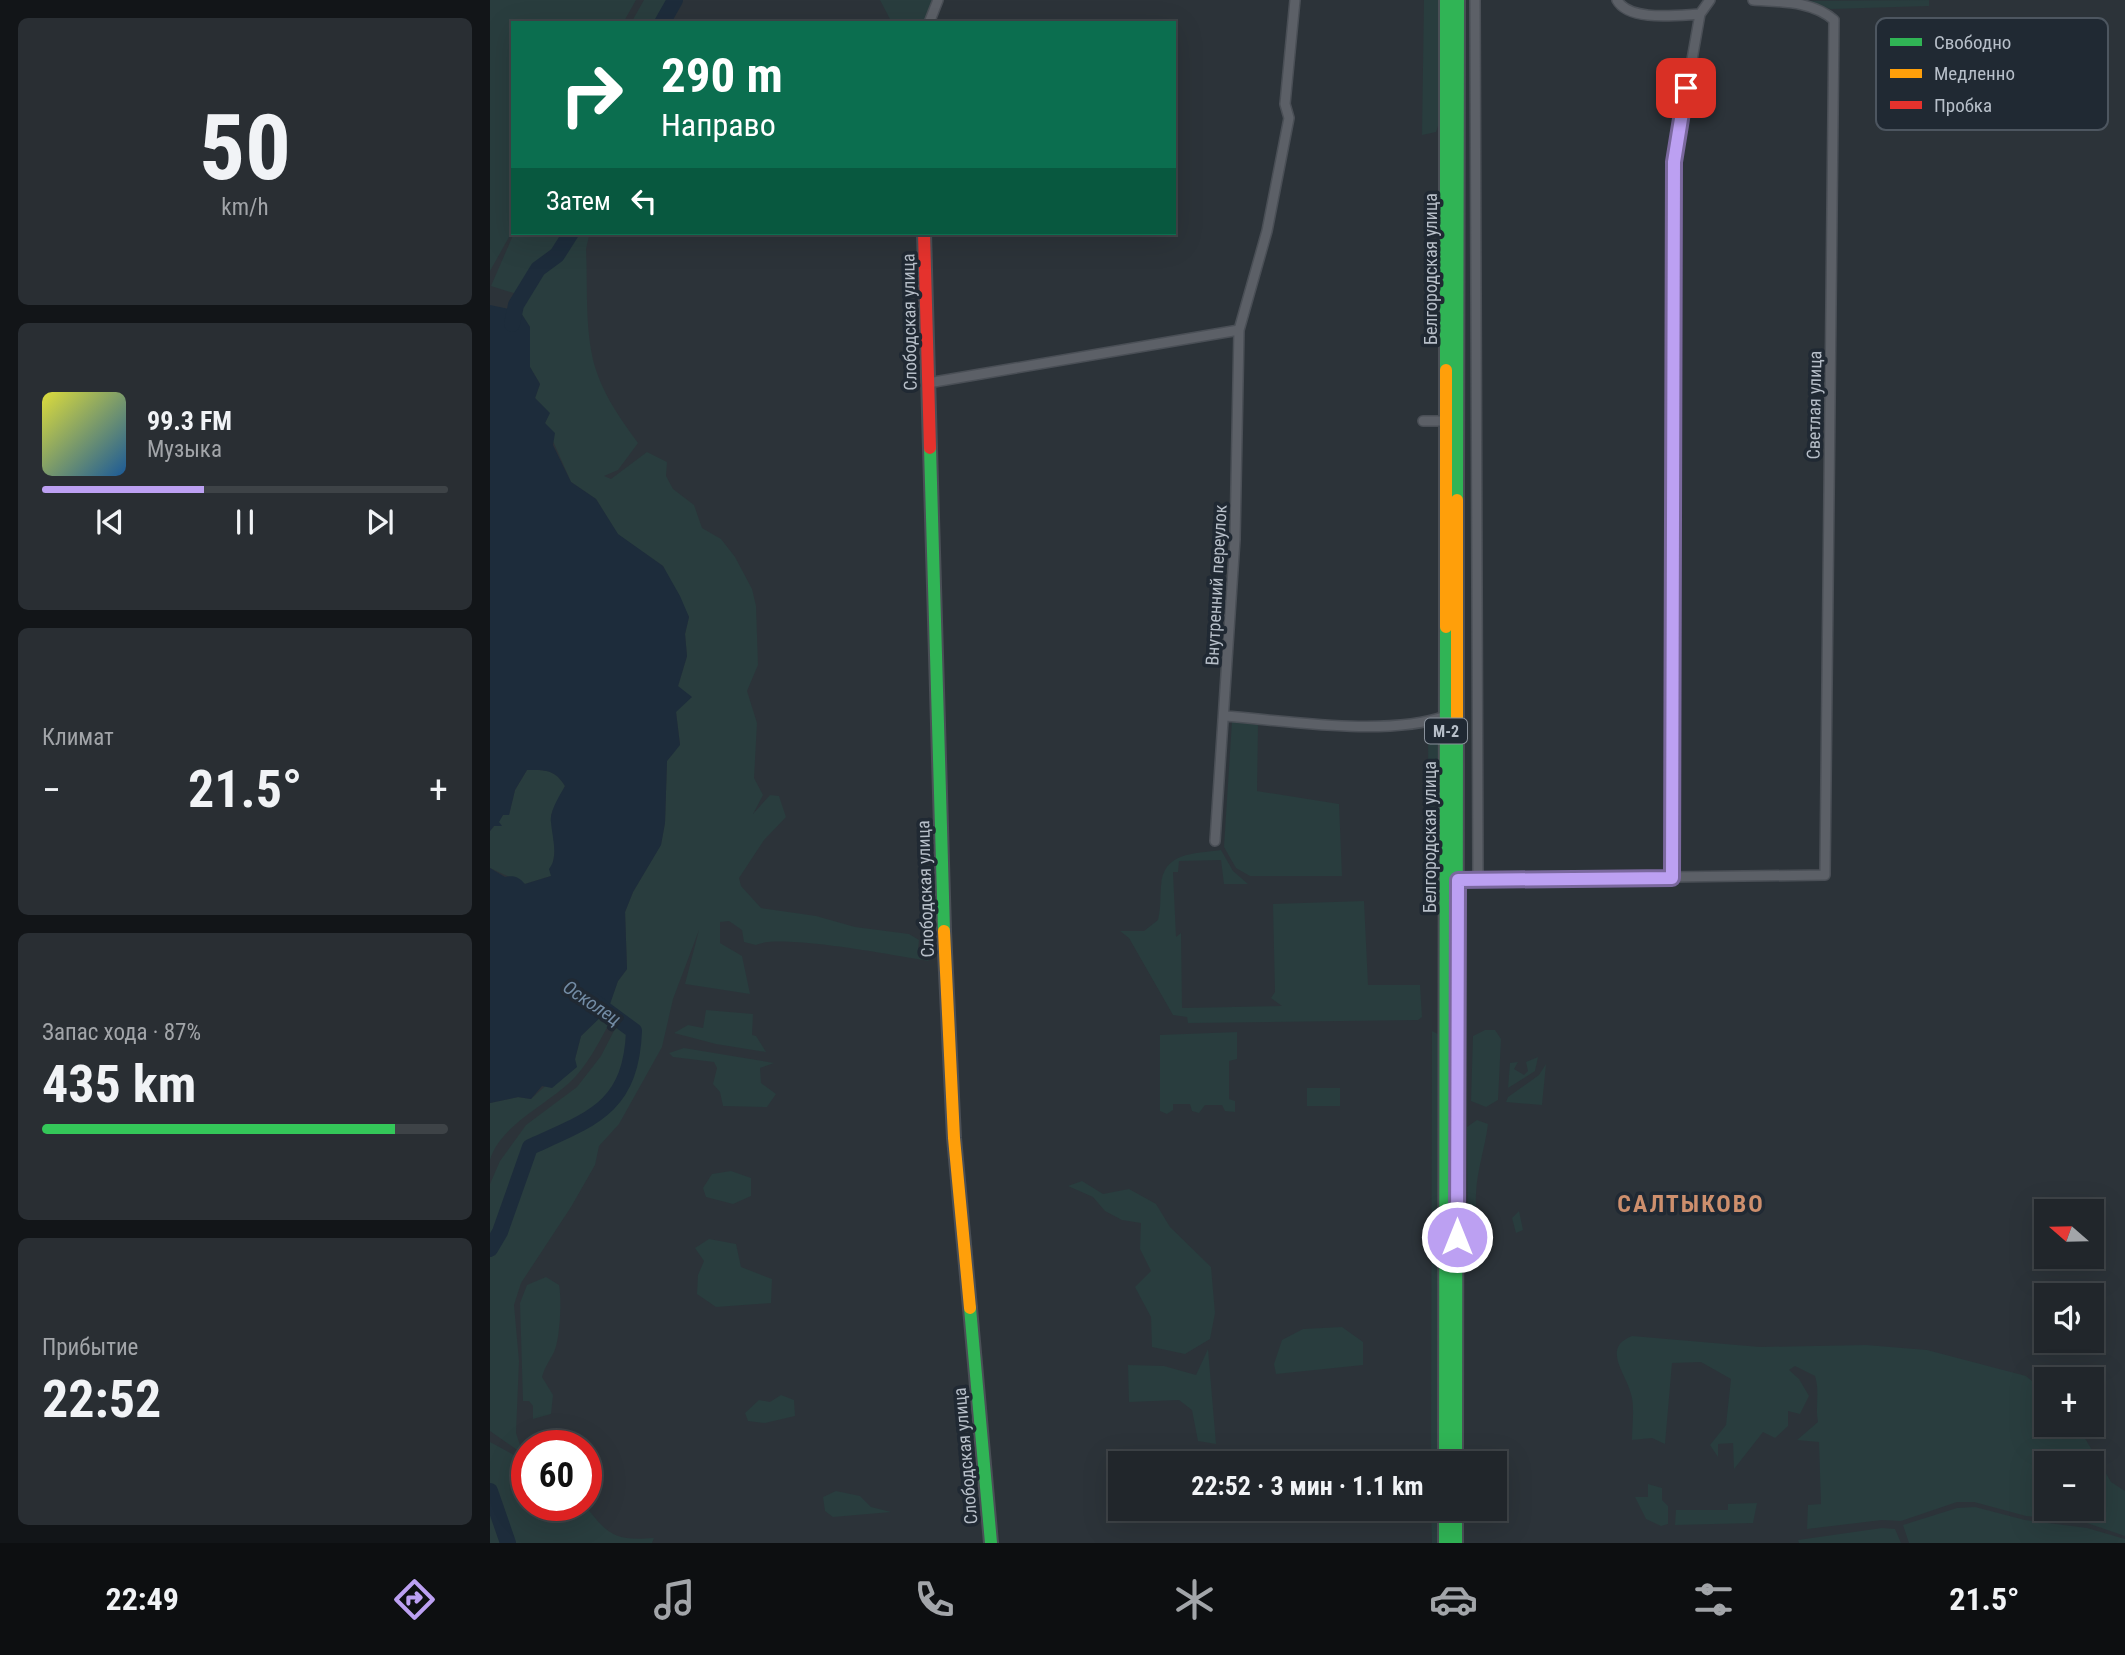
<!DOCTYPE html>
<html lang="ru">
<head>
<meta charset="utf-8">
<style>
	:root { --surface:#21262b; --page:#292e33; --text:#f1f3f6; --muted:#a2a5a9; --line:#3e4347; --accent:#bca0f2 }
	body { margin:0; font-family:"Roboto Condensed",sans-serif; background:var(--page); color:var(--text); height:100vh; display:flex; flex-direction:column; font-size:26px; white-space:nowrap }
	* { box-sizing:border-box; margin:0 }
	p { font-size:23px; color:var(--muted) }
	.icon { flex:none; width:38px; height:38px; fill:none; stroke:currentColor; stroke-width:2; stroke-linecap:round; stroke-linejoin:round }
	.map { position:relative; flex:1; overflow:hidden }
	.drawer { display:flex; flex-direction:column; gap:18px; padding:18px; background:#121518; width:490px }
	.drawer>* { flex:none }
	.hud { position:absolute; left:21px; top:21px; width:665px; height:214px; border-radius:0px; box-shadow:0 7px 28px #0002,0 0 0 2px var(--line); background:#0b6e4f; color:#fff; overflow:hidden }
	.needle { width:46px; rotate:290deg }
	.fabs { position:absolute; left:1544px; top:1199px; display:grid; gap:14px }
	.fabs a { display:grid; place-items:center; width:70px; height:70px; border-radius:0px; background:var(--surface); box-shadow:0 7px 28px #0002,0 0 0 2px var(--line); font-size:35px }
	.speed { position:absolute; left:21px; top:1430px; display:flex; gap:14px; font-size:35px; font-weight:700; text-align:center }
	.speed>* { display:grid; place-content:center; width:91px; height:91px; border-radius:50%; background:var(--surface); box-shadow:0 7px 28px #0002,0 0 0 2px var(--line); line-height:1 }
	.speed .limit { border:10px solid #d22; background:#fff; color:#111 }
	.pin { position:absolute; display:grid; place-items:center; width:60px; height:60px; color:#fff; margin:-30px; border-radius:14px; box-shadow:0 4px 10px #0006 }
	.me { position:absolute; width:77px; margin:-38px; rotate:0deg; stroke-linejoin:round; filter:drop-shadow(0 0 5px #0008) }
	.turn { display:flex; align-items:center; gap:24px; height:147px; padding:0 35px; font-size:32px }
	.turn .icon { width:91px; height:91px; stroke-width:2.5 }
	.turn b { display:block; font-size:49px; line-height:60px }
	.then { display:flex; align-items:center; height:66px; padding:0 35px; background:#0003; gap:14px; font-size:26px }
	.big { font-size:52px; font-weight:700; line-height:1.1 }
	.drawer .widget { flex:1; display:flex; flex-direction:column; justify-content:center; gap:10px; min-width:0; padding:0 24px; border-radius:10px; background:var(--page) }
	.drawer .dial { align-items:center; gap:0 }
	.dial b { font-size:91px; line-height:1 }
	.song { display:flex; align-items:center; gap:21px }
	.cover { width:84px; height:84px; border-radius:10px; background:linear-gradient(135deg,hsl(60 70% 55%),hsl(210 70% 35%)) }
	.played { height:7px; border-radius:4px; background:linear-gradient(90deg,var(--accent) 40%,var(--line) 40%) }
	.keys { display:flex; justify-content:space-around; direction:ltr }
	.heat { display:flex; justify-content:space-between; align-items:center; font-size:38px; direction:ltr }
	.charge { height:10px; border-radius:5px; background:linear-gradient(90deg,#34c759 87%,var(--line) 0) }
	.trip { position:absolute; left:618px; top:1451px; width:399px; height:70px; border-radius:0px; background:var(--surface); box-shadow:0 7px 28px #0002,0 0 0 2px var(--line); font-weight:700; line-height:70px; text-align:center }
	.tab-bar { display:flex; height:112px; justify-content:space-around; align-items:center; background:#0d0f11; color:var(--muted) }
	.tab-bar .icon { width:49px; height:49px }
	.tab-bar .current { color:var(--accent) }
	.tab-bar b { font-size:32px; color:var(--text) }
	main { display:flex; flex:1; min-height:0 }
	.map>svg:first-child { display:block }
	.green { fill:#293d3e; fill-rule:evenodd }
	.water { fill:#1d2c3b }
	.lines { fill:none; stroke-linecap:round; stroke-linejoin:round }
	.river { stroke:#1d2c3b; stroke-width:16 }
	.street-casing { stroke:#4a4f56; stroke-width:12 }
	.fast-casing { stroke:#4a4f56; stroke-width:16 }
	.slow-casing { stroke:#4a4f56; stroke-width:16 }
	.jam-casing { stroke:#4a4f56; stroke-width:16 }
	.street { stroke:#5c6067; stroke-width:9 }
	.fast { stroke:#30b455; stroke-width:12 }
	.slow { stroke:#ff9f0a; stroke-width:12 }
	.jam { stroke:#e5322d; stroke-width:12 }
	.route-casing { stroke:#7a689d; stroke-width:18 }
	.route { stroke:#bca0f2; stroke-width:12 }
	.labels { text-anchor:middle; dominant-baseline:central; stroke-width:7; stroke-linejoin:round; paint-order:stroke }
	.shield { fill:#202933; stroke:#8a929c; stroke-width:2 }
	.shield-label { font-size:16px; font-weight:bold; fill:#b7bfc9 }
	.street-label { font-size:18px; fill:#b7bfc9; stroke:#202933 }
	.water-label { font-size:19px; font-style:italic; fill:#738ca5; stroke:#202933 }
	.district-label { font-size:24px; font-weight:bold; letter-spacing:2px; fill:#cd8f6d; stroke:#202933 }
	.key { fill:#202933; stroke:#4d5660; stroke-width:2 }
	.key-label { font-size:19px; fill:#b7bfc9 }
</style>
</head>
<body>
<main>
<section class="drawer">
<div class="widget dial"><b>50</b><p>km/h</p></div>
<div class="widget">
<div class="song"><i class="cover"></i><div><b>99.3 FM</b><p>Музыка</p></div></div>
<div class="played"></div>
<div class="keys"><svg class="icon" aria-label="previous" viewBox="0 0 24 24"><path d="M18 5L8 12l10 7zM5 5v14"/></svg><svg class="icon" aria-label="pause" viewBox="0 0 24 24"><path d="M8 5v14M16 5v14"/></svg><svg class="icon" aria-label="next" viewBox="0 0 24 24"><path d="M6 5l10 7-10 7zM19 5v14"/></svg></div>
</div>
<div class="widget"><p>Климат</p>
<div class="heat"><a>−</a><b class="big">21.5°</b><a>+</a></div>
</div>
<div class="widget"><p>Запас хода · 87%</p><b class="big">435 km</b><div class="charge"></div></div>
<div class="widget"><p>Прибытие</p><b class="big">22:52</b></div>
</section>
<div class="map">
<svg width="1635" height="1543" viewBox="0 0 1635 1543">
	<rect width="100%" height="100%" fill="#2c3339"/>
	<path class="green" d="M 0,0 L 146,0 L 133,23 L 23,23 L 23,230 L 0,271 Z
		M 154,0 L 182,0 L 168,23 L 141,23 Z
		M 390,0 L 443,0 L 435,23 L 402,23 Z
		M 934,0 L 948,0 L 948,126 L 946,132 L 932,135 Z
		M 1439,0 L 1439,6 L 1341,9 L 1312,1 Z
		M 24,233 L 77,233 L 63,256 L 46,268 L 30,295 L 1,286 Z
		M 81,233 L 96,233 L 99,236 L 96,249 C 98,288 94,336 107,373 C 116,399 132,421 148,443 L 128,470 L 114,476 L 121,479 L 157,452 L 177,462 L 176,476 L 183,489 L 204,505 L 212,528 L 231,539 L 245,557 L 262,589 L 266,606 L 268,665 L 257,691 L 267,723 L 264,778 L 273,795 L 263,814 L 280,795 L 289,796 L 296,817 L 274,840 L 249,878 L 251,886 L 271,908 L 326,916 L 365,927 L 419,934 L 429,940 L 428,950 L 439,961 C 406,956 290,933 266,945 L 254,942 L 252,930 L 239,921 L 230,922 L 230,943 L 252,956 L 260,994 L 195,984 L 209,930 L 183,999 L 172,1047 L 129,1124 L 109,1146 L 105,1165 L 81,1207 L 31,1283 L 24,1305 L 29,1361 L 26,1433 L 33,1454 L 0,1431 L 0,1254 L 13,1233 L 41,1147 C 106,1118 142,1110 145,1030 L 136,1020 L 135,1022 L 117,1009 L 128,981 L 137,969 L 135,912 L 143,892 L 171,844 L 175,823 L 177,761 L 190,744 L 186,712 L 188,686 L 197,656 L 195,634 L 199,617 L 173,566 L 128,535 L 106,499 L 81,482 L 55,423 L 59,413 L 45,398 L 50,384 L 40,367 L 40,327 L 27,307 L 49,271 L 69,257 Z
		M 742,721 L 768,725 L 767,791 L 849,804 L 852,876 L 760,876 L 746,868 L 734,847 Z
		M 944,726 L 949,727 L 951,752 L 943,775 L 943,805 L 952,825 L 950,866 L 939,876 L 938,728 Z
		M 37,770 C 55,770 65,769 75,786 L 61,815 L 65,850 L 61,876 L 35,884 L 0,868 L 0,831 L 13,815 L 19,815 L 25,790 Z
		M 731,850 L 743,871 L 758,884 L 734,884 L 731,860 L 689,861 L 688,872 L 683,872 L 686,937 L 691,933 L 692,1008 L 792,1006 L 781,998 L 785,992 L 783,904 L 874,901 L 878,985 L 930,985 L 932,1017 L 928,1020 L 698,1023 L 697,1017 L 683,1015 L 639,938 L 630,931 L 654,931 L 668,920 C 671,908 670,898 671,886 C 673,852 703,854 731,850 Z
		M 117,1010 L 124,1015 C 112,1036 102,1058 86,1076 C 62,1103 11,1123 0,1160 L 0,1103 L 28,1097 L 41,1099 L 85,1059 L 91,1036 Z
		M 216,1010 L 263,1014 L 262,1035 L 266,1036 L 276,1052 L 226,1044 L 184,1033 L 198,1025 L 213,1028 Z
		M 129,1021 L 143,1031 C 142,1040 143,1050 141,1058 C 128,1110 81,1126 37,1144 L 7,1230 L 0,1243 L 0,1184 L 10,1161 L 36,1125 L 87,1087 L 111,1056 Z
		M 995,1030 L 1005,1030 L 1011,1039 L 1008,1100 L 996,1107 L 981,1101 L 983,1036 Z
		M 942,1031 L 950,1035 L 951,1463 L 941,1463 Z
		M 747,1032 L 747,1059 L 739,1061 L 739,1099 L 745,1101 L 745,1112 L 735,1111 L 732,1105 L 715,1105 L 709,1113 L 702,1111 L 700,1104 L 683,1104 L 683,1110 L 677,1114 L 670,1111 L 670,1035 Z
		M 194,1048 L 284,1063 L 270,1068 L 271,1083 L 286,1094 L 277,1107 L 233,1106 L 230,1092 L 223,1084 L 227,1068 L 224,1062 L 183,1057 L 179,1053 Z
		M 1048,1057 L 1045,1071 L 1018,1088 L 1020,1063 L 1028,1062 L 1024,1069 L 1034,1075 L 1038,1071 L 1036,1062 Z
		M 1056,1064 L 1052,1105 L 1016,1102 L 1018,1097 L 1049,1075 Z
		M 817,1088 L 850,1088 L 850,1106 L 817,1106 Z
		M 987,1120 L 998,1124 C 995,1148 987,1170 986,1194 C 985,1212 990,1232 987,1249 L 978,1256 L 977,1127 Z
		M 241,1171 L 261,1178 L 261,1196 L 243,1204 L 216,1197 L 213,1188 L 222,1174 Z
		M 592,1181 L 613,1194 L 639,1189 L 666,1204 L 680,1227 L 721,1267 L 725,1313 L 720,1339 L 695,1354 L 662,1347 L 661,1317 L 645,1287 L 661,1271 L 650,1249 L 651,1223 L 632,1220 L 615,1211 L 603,1197 L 578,1186 Z
		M 1029,1211 L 1033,1230 L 1026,1233 L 1022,1218 Z
		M 219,1239 L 246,1244 L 251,1267 L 282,1279 L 281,1303 L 226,1307 L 207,1294 L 208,1275 L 214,1261 L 205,1248 Z
		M 56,1277 L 69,1285 C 72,1298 70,1340 64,1352 C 59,1362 55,1366 52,1377 L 63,1395 L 61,1414 L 43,1419 L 43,1406 L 39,1401 L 33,1401 L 30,1303 L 37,1285 Z
		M 852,1327 L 873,1342 L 873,1365 L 786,1374 L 784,1364 L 792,1340 L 813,1329 Z
		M 1142,1336 L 1270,1347 L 1376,1345 L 1437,1350 L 1536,1376 L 1556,1393 L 1556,1424 L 1587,1425 L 1621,1482 L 1635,1491 L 1635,1536 L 1594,1522 L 1536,1516 L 1484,1502 L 1467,1502 L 1411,1521 L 1392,1520 L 1317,1529 L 1318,1505 L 1331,1504 L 1329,1442 L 1307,1440 L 1328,1422 C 1325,1406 1330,1392 1325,1376 L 1305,1366 L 1299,1370 L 1309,1379 L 1319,1396 L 1310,1414 L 1298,1411 L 1298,1426 L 1285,1438 L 1273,1432 L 1244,1469 L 1243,1443 L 1228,1444 L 1228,1457 L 1220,1445 L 1236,1425 L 1241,1379 L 1211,1362 L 1182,1363 L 1175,1444 L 1162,1438 L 1142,1440 C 1142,1426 1145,1407 1141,1394 C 1136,1373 1111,1348 1142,1336 ZM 1556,1463 L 1601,1463 L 1601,1508 L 1556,1508 Z
		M 718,1349 L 726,1444 L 708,1441 L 702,1410 L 689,1400 L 639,1402 L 638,1365 L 674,1366 L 706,1375 Z
		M 291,1395 L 304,1400 L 305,1416 L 275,1423 L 258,1421 L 255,1413 L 269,1400 L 280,1402 Z
		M 0,1442 L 37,1462 L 37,1505 L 95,1505 C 118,1536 126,1541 164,1538 L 162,1543 L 21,1543 L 6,1493 L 0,1487 Z
		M 1158,1484 L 1172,1488 L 1172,1500 L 1178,1506 L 1178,1524 L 1171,1526 L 1156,1519 L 1145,1497 L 1158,1497 Z
		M 346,1491 L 370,1496 L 381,1507 L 401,1512 L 343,1517 L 335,1511 L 333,1497 Z
		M 0,1497 L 15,1543 L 0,1543 Z
		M 1267,1503 L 1263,1523 L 1185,1525 L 1186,1510 L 1238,1510 L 1238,1504 Z
		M 1485,1507 L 1535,1520 L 1597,1528 L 1635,1539 L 1635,1543 L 1419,1543 L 1413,1525 L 1467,1508 Z
		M 941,1509 L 951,1509 L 952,1543 L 942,1543 Z
		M 1392,1528 L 1405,1529 L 1411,1543 L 1309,1543 L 1308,1540 Z"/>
	<path class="water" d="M 0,305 L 19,309 L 26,305 L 40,327 L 40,367 L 50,384 L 45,398 L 60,413 L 55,423 L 65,433 L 63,445 L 81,482 L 106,499 L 128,534 L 173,566 L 190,596 L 199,617 L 195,634 L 197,656 L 188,686 L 202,697 L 186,712 L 190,745 L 177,761 L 175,823 L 171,845 L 143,892 L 135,912 L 137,969 L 128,981 L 118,1010 L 91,1036 L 85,1059 L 87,1067 L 62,1088 L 52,1086 L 41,1099 L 28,1097 L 0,1103 L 0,868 L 15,877 C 24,875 29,877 35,884 L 61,876 L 59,869 C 69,857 62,837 61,822 C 59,812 70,795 75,786 C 65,769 54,770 37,770 L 25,790 L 19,815 L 13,815 L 9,822 L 12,826 L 4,826 L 0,831 Z"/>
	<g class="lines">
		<path class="river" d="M 172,23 L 185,0
			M 22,324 L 26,305 L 48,269 L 67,255 L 81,233
			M 0,1249 L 10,1232 L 40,1147 C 102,1119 141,1108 144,1031 L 102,1000
			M 0,1491 L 18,1543"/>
		<defs>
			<path id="street" d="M 985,0 L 988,879
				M 1127,0 C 1139,22 1188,15 1210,14
				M 439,23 L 448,0
				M 438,383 L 749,330
				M 933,421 L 958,421
				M 735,716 C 798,721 897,737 956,716
				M 725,841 L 745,539 L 749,330 L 777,231 L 799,118 L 795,104 L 805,0
				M 1182,878 L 1184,162 L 1210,14 L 1220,0
				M 968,880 L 1335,875 L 1344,20 C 1322,1 1292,2 1263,0"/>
			<path id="fast" d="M 956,370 L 956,0
				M 440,448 L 454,931
				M 967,500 L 968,0
				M 480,1308 L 501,1543
				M 955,1463 L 956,627
				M 966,1463 L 967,717
				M 955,1508 L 955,1543
				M 966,1508 L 966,1543"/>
			<path id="slow" d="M 956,627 L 956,370
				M 967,717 L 967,500
				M 454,931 L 464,1138 L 480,1308"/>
			<path id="jam" d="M 434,233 L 440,448"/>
		</defs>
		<use href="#street" class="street-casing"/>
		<use href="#fast" class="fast-casing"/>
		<use href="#slow" class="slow-casing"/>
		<use href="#jam" class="jam-casing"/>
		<use href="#street" class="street"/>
		<use href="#fast" class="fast"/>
		<use href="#slow" class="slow"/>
		<use href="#jam" class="jam"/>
	</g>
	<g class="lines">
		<defs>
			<path id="route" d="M 967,1237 L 968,880 L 1182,878 L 1184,162 L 1196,88"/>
		</defs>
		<use href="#route" class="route-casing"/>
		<use href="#route" class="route"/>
	</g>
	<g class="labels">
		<rect class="shield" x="935" y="718.5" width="42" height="25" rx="5"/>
		<g class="shield-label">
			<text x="956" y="731">М-2</text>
		</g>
		<g class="street-label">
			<text transform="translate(940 269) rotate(-90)">Белгородская улица</text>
			<text transform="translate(419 322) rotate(-91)">Слободская улица</text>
			<text transform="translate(1324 405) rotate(-89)">Светлая улица</text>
			<text transform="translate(726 585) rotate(-87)">Внутренний переулок</text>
			<text transform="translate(939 837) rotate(-90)">Белгородская улица</text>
			<text transform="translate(435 889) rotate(-92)">Слободская улица</text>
			<text transform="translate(475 1456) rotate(-95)">Слободская улица</text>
		</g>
		<g class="water-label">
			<text transform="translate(102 1003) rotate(34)">Осколец</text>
		</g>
		<g class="district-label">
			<text x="1201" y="1204">САЛТЫКОВО</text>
		</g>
	</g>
	<rect x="1386" y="18" width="232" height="112" rx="10" class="key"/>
	<rect x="1400" y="38" width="32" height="8" fill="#30b455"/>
	<rect x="1400" y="69" width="32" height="9" fill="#ff9f0a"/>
	<rect x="1400" y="101" width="32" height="8" fill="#e5322d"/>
	<g class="key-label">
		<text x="1444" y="49">Свободно</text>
		<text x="1444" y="80">Медленно</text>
		<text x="1444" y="112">Пробка</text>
	</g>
</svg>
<div class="fabs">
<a><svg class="needle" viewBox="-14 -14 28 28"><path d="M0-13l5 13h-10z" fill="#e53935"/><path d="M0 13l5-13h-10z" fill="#a2a5a9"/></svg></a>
<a><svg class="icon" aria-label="sound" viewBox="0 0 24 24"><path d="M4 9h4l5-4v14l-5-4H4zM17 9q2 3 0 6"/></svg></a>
<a>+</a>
<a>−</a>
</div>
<div class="speed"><div class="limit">60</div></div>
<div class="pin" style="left:1196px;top:88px;background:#d93025"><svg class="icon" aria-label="arrive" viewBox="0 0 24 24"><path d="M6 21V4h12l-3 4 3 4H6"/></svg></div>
<svg class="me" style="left:967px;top:1237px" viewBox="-20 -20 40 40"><circle r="17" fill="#bca0f2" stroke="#fff" stroke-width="3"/><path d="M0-11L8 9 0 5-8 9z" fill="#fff"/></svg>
<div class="trip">22:52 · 3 мин · 1.1 km</div>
<div class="hud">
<div class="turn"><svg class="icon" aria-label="right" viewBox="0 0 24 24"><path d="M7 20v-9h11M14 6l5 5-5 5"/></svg><div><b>290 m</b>Направо</div></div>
<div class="then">Затем<svg class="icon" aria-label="left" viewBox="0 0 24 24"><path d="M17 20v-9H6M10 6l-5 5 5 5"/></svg></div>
</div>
</div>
</main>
<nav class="tab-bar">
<b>22:49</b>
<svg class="icon current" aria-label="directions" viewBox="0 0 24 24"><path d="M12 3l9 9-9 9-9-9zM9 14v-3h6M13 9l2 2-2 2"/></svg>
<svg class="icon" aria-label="music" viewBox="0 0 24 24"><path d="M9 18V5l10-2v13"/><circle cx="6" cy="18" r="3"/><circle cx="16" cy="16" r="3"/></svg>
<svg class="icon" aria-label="phone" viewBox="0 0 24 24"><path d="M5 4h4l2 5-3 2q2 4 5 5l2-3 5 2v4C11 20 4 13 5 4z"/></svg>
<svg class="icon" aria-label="climate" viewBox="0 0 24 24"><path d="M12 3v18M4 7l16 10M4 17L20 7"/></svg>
<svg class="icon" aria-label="car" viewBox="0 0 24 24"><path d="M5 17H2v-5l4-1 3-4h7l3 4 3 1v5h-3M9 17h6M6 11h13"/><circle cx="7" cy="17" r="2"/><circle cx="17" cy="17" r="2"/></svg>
<svg class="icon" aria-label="filters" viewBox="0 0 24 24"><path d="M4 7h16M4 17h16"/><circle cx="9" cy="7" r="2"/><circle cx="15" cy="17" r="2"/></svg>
<b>21.5°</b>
</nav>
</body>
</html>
